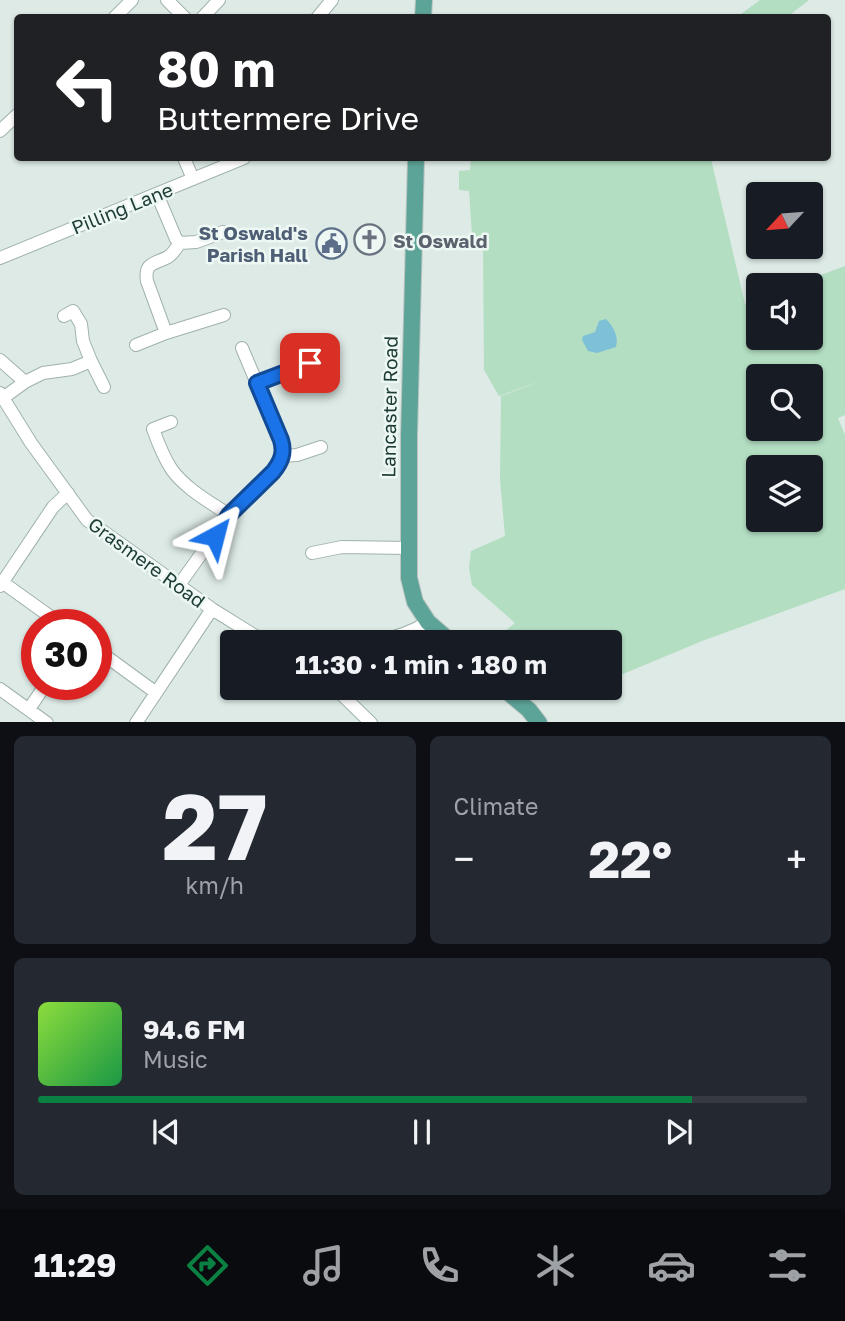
<!DOCTYPE html>
<html lang="en">
<head>
<meta charset="utf-8">
<style>
	:root { --surface:#171b24; --page:#242831; --text:#f1f3f6; --muted:#9ea1a6; --line:#363941; --accent:#0b8043 }
	body { margin:0; font-family:"Golos Text",sans-serif; background:var(--page); color:var(--text); height:100vh; display:flex; flex-direction:column; font-size:26px; white-space:nowrap }
	* { box-sizing:border-box; margin:0 }
	p { font-size:23px; color:var(--muted) }
	.icon { flex:none; width:38px; height:38px; fill:none; stroke:currentColor; stroke-width:2; stroke-linecap:round; stroke-linejoin:round }
	.map { position:relative; height:722px; overflow:hidden }
	.panel { display:flex; flex-direction:column; gap:14px; padding:14px; background:#0d0f14; flex:1 }
	.panel>* { flex:none }
	.hud { position:absolute; left:14px; top:14px; width:817px; height:147px; border-radius:7px; box-shadow:0 2px 5px #0004; background:#202124; color:#fff; overflow:hidden }
	.needle { width:46px; rotate:244deg }
	.fabs { position:absolute; left:746px; top:182px; display:grid; gap:14px }
	.fabs a { display:grid; place-items:center; width:77px; height:77px; border-radius:7px; background:var(--surface); box-shadow:0 2px 5px #0004; font-size:35px }
	.speed { position:absolute; left:21px; top:609px; display:flex; gap:14px; font-size:35px; font-weight:700; text-align:center }
	.speed>* { display:grid; place-content:center; width:91px; height:91px; border-radius:50%; background:var(--surface); box-shadow:0 2px 5px #0004; line-height:1 }
	.speed .limit { border:10px solid #d22; background:#fff; color:#111 }
	.pin { position:absolute; display:grid; place-items:center; width:60px; height:60px; color:#fff; margin:-30px; border-radius:14px; box-shadow:0 4px 10px #0006 }
	.me { position:absolute; width:77px; margin:-38px; rotate:38deg; stroke-linejoin:round; filter:drop-shadow(0 0 5px #0008) }
	.turn { display:flex; align-items:center; gap:24px; height:147px; padding:0 28px; font-size:32px }
	.turn .icon { width:91px; height:91px; stroke-width:2.5 }
	.turn b { display:block; font-size:49px; line-height:60px }
	.big { font-size:52px; font-weight:700; line-height:1.1 }
	.panel .card { flex:1; display:flex; flex-direction:column; justify-content:center; gap:10px; min-width:0; padding:0 24px; border-radius:10px; background:var(--page) }
	.panel .dial { align-items:center; gap:0 }
	.dial b { font-size:91px; line-height:1 }
	.song { display:flex; align-items:center; gap:21px }
	.cover { width:84px; height:84px; border-radius:10px; background:linear-gradient(135deg,hsl(90 70% 55%),hsl(140 70% 35%)) }
	.played { height:7px; border-radius:4px; background:linear-gradient(90deg,var(--accent) 85%,var(--line) 85%) }
	.keys { display:flex; justify-content:space-around; direction:ltr }
	.heat { display:flex; justify-content:space-between; align-items:center; font-size:38px; direction:ltr }
	.panel .tiles { flex:1; display:grid; gap:14px; grid-template-columns:1fr 1fr }
	.card:last-child { grid-column:span 2 }
	.trip { position:absolute; left:220px; top:630px; width:402px; height:70px; border-radius:7px; background:var(--surface); box-shadow:0 2px 5px #0004; font-weight:700; line-height:70px; text-align:center }
	.tabs { display:flex; height:112px; justify-content:space-around; align-items:center; background:#090b0e; color:var(--muted) }
	.tabs .icon { width:49px; height:49px }
	.tabs .active { color:var(--accent) }
	.tabs b { font-size:32px; color:var(--text) }
	.map>svg:first-child { display:block }
	.green { fill:#b3dec2; fill-rule:evenodd }
	.water { fill:#7ec1d6 }
	.lines { fill:none; stroke-linecap:round; stroke-linejoin:round }
	.minor-casing { stroke:#a0b2ad; stroke-width:14 }
	.major-casing { stroke:#bbc4c2; stroke-width:18 }
	.minor { stroke:#fff; stroke-width:12 }
	.major { stroke:#5da498; stroke-width:16 }
	.route-casing { stroke:#114b97; stroke-width:18 }
	.route { stroke:#1a73e8; stroke-width:12 }
	.labels { text-anchor:middle; dominant-baseline:central; stroke-width:5; stroke-linejoin:round; paint-order:stroke }
	.street-label { font-size:19px; fill:#1d3b35; stroke:#edf7f3 }
	.service-label { font-size:19px; font-weight:bold; fill:#4e5e75; stroke:#edf7f3; text-anchor:end }
	.worship-label { font-size:19px; font-weight:bold; fill:#5b616d; stroke:#edf7f3; text-anchor:start }
</style>
</head>
<body>
<div class="map">
<svg width="845" height="723" viewBox="0 0 845 723">
	<rect width="100%" height="100%" fill="#ddeae5"/>
	<path class="green" d="M 760,0 L 809,0 L 787,17 L 737,17 Z
		M 471,158 L 713,158 L 711,159 L 745,304 L 758,299 L 758,338 L 810,338 L 810,285 L 794,285 L 845,266 L 845,415 L 838,418 L 845,435 L 845,589 L 702,641 L 611,679 L 611,642 L 538,642 L 531,637 L 524,642 L 491,642 L 515,623 L 472,585 L 469,568 L 471,551 L 505,536 L 500,479 L 501,396 L 549,378 L 499,396 L 484,370 L 483,241 L 472,235 L 469,191 L 459,190 L 459,171 L 470,170 ZM 758,376 L 810,376 L 810,429 L 758,429 ZM 758,467 L 810,467 L 810,520 L 758,520 Z"/>
	<path class="water" d="M 606,319 C 613,326 619,336 616,347 L 597,353 L 588,351 L 582,340 L 583,336 L 595,332 L 599,321 Z"/>
	<g class="lines">
		<defs>
			<path id="minor" d="M 167,0 L 185,18
				M 114,18 L 132,0
				M 202,18 L 219,0
				M 317,18 L 332,0
				M 0,131 L 18,114
				M 184,158 L 193,179
				M 157,194 L 176,239 L 180,243
				M 180,243 L 196,242 L 223,232
				M 0,258 L 244,158
				M 64,316 L 73,311 L 81,324 L 83,341 L 91,361 L 104,387
				M 166,333 L 147,281 C 144,262 155,264 168,257 C 173,254 176,248 180,243
				M 136,345 L 166,333 L 224,315
				M 242,348 L 281,440 L 283,448 L 282,456
				M 0,360 L 25,382
				M 257,383 L 310,363
				M 0,393 L 31,443 L 87,520 L 212,609 L 265,642
				M 3,398 L 25,382 L 43,373 L 72,369 L 91,361
				M 171,422 L 153,429 C 158,443 164,458 172,470 C 186,489 210,502 229,515
				M 312,553 L 342,547 L 409,548
				M 2,582 L 62,625
				M 179,585 L 229,515 L 273,472 L 279,464 L 282,456 L 297,455 L 321,447
				M 0,586 L 53,507 L 68,493
				M 375,642 C 394,638 411,633 428,622
				M 96,649 L 155,692
				M 335,688 L 371,723
				M 0,689 L 47,723
				M 29,709 L 46,684
				M 136,723 L 212,609"/>
			<path id="major" d="M 423,18 L 424,0
				M 416,158 L 409,436 L 409,578 L 415,602 L 428,622 L 451,642
				M 503,688 L 529,710 L 539,723"/>
		</defs>
		<use href="#minor" class="minor-casing"/>
		<use href="#major" class="major-casing"/>
		<use href="#minor" class="minor"/>
		<use href="#major" class="major"/>
	</g>
	<g class="lines">
		<defs>
			<path id="route" d="M 215,536 L 229,515 L 273,472 C 281,462 285,453 281,440 L 257,383 L 310,363"/>
		</defs>
		<use href="#route" class="route-casing"/>
		<use href="#route" class="route"/>
	</g>
	<defs>
		<symbol id="church-ring" viewBox="-11 -11 22 22"><circle r="9.5" fill="#edf7f3" stroke="#6b7280" stroke-width="1.5"/><path d="M-1.2-6h2.4v3.5h3.3v2.4h-3.3V6h-2.4V-.1h-3.3v-2.4h3.3Z" fill="#6b7280"/></symbol>
		<symbol id="civic-ring" viewBox="-11 -11 22 22"><circle r="9.5" fill="#edf7f3" stroke="#5c6f8a" stroke-width="1.5"/><path d="M-.6-6.5H3V-4.5H.6V-3L4-1V1h2V6H-6V1h2V-1L-.6-3ZM-1.2 2.5V6h2.4V2.5Z" fill="#5c6f8a"/></symbol>
	</defs>
	<g fill-rule="evenodd">
		<use href="#church-ring" x="352" y="222" width="35" height="35"/>
		<use href="#civic-ring" x="314" y="226" width="35" height="35"/>
	</g>
	<g class="labels">
		<g class="street-label">
			<text transform="translate(122 208) rotate(-22)">Pilling Lane</text>
			<text transform="translate(389 407) rotate(-89)">Lancaster Road</text>
			<text transform="translate(147 562) rotate(36)">Grasmere Road</text>
		</g>
		<g class="service-label">
			<text x="308" y="232">St Oswald's<tspan x="308" dy="22">Parish Hall</tspan></text>
		</g>
		<g class="worship-label">
			<text x="393" y="240">St Oswald</text>
		</g>
	</g>
</svg>
<div class="fabs">
<a><svg class="needle" viewBox="-14 -14 28 28"><path d="M0-13l5 13h-10z" fill="#e53935"/><path d="M0 13l5-13h-10z" fill="#9ea1a6"/></svg></a>
<a><svg class="icon" aria-label="sound" viewBox="0 0 24 24"><path d="M4 9h4l5-4v14l-5-4H4zM17 9q2 3 0 6"/></svg></a>
<a><svg class="icon" aria-label="search" viewBox="0 0 24 24"><circle cx="10" cy="10" r="6"/><path d="M15 15l6 6"/></svg></a>
<a><svg class="icon" aria-label="layers" viewBox="0 0 24 24"><path d="M12 4l9 5-9 5-9-5zM3 14l9 5 9-5"/></svg></a>
</div>
<div class="speed"><div class="limit">30</div></div>
<div class="pin" style="left:310px;top:363px;background:#d93025"><svg class="icon" aria-label="arrive" viewBox="0 0 24 24"><path d="M6 21V4h12l-3 4 3 4H6"/></svg></div>
<svg class="me" style="left:215px;top:536px" viewBox="-20 -20 40 40"><path d="M0-17L14 15 0 8-14 15z" fill="#1a73e8" stroke="#fff" stroke-width="4"/></svg>
<div class="trip">11:30 · 1 min · 180 m</div>
<div class="hud">
<div class="turn"><svg class="icon" aria-label="left" viewBox="0 0 24 24"><path d="M17 20v-9H6M10 6l-5 5 5 5"/></svg><div><b>80 m</b>Buttermere Drive</div></div>
</div>
</div>
<section class="panel">
<div class="tiles">
<div class="card dial"><b>27</b><p>km/h</p></div>
<div class="card"><p>Climate</p>
<div class="heat"><a>−</a><b class="big">22°</b><a>+</a></div>
</div>
<div class="card">
<div class="song"><i class="cover"></i><div><b>94.6 FM</b><p>Music</p></div></div>
<div class="played"></div>
<div class="keys"><svg class="icon" aria-label="previous" viewBox="0 0 24 24"><path d="M18 5L8 12l10 7zM5 5v14"/></svg><svg class="icon" aria-label="pause" viewBox="0 0 24 24"><path d="M8 5v14M16 5v14"/></svg><svg class="icon" aria-label="next" viewBox="0 0 24 24"><path d="M6 5l10 7-10 7zM19 5v14"/></svg></div>
</div>
</div>
</section>
<nav class="tabs">
<b>11:29</b>
<svg class="icon active" aria-label="directions" viewBox="0 0 24 24"><path d="M12 3l9 9-9 9-9-9zM9 14v-3h6M13 9l2 2-2 2"/></svg>
<svg class="icon" aria-label="music" viewBox="0 0 24 24"><path d="M9 18V5l10-2v13"/><circle cx="6" cy="18" r="3"/><circle cx="16" cy="16" r="3"/></svg>
<svg class="icon" aria-label="phone" viewBox="0 0 24 24"><path d="M5 4h4l2 5-3 2q2 4 5 5l2-3 5 2v4C11 20 4 13 5 4z"/></svg>
<svg class="icon" aria-label="climate" viewBox="0 0 24 24"><path d="M12 3v18M4 7l16 10M4 17L20 7"/></svg>
<svg class="icon" aria-label="car" viewBox="0 0 24 24"><path d="M5 17H2v-5l4-1 3-4h7l3 4 3 1v5h-3M9 17h6M6 11h13"/><circle cx="7" cy="17" r="2"/><circle cx="17" cy="17" r="2"/></svg>
<svg class="icon" aria-label="filters" viewBox="0 0 24 24"><path d="M4 7h16M4 17h16"/><circle cx="9" cy="7" r="2"/><circle cx="15" cy="17" r="2"/></svg>
</nav>
</body>
</html>
